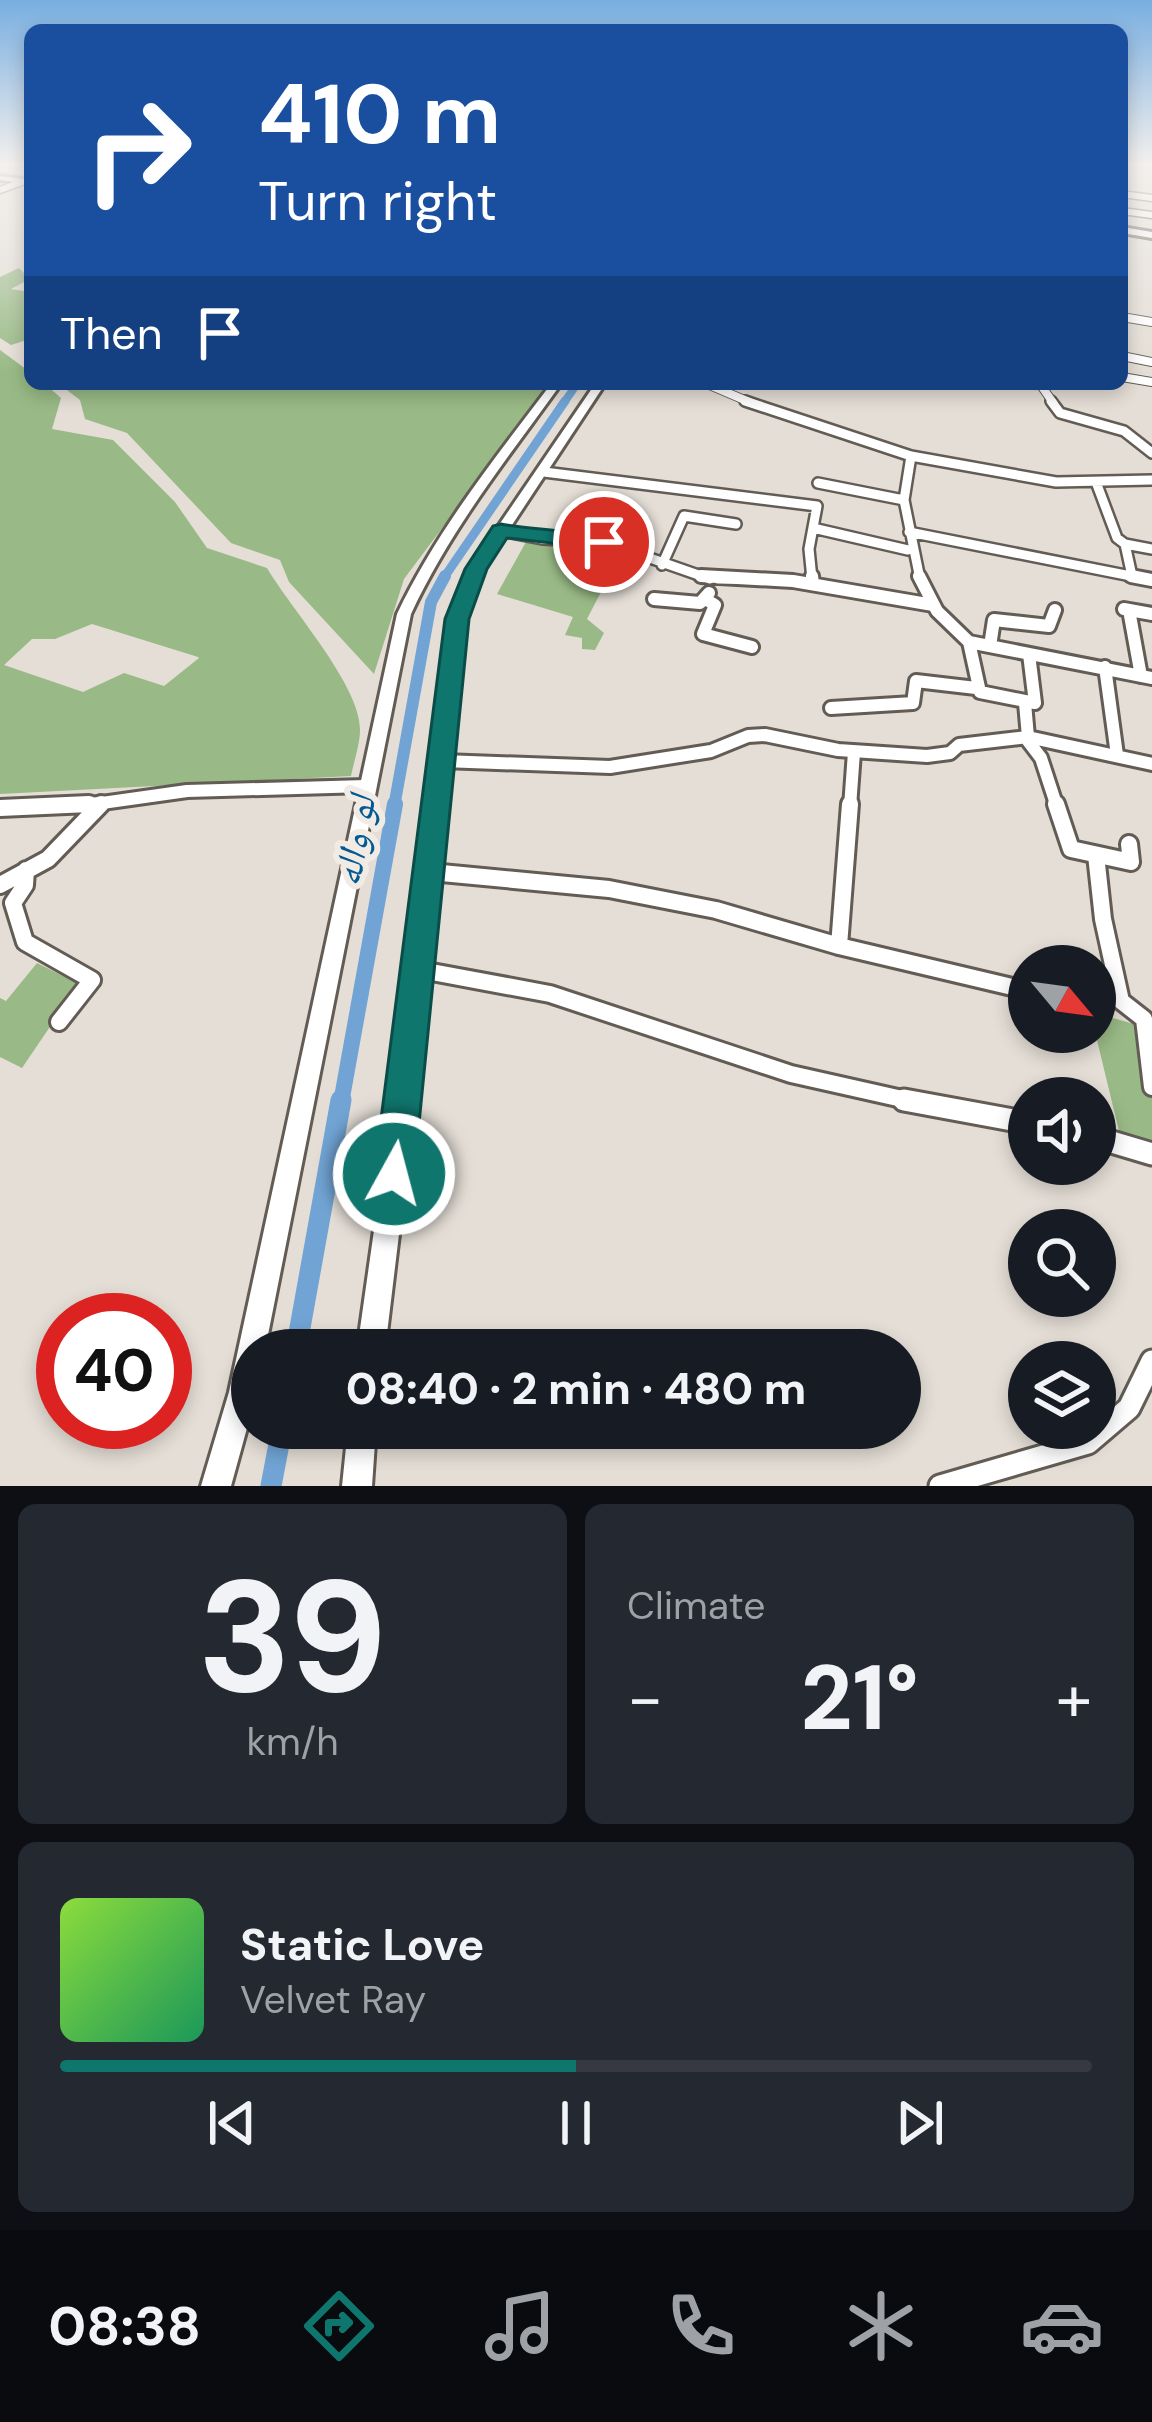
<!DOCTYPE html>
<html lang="en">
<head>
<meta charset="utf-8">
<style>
	:root { --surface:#171b24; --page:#242831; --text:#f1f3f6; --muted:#9ea1a6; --line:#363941; --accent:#0f766e }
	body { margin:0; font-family:"DM Sans","Noto Naskh Arabic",sans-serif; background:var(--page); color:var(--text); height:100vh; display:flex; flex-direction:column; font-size:45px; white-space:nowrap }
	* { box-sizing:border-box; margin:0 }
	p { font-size:39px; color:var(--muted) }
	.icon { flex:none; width:66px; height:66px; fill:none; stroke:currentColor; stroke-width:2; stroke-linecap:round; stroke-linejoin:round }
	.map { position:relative; height:1486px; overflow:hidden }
	.panel { display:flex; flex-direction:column; gap:18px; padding:18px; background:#0d0f14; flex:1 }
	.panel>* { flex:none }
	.top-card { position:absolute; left:24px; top:24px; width:1104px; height:366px; border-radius:18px; box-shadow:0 6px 18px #0003; background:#1a4fa0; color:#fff; overflow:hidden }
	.needle { width:78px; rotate:119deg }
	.tools { position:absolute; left:1008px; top:945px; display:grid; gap:24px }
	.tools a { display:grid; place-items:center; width:108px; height:108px; border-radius:50%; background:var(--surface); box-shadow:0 6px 18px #0003; font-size:60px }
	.speed { position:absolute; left:36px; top:1293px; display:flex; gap:24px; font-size:60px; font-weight:700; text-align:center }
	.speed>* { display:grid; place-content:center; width:156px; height:156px; border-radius:50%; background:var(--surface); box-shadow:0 6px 18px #0003; line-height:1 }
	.speed .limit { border:18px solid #d22; background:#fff; color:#111 }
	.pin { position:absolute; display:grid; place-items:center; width:102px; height:102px; color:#fff; margin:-51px; border:6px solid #fff; border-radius:50%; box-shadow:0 3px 12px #0007 }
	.me { position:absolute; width:132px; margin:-66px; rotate:7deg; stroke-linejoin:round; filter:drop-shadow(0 0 9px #0008) }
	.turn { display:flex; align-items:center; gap:42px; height:252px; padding:0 36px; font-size:54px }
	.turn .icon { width:156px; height:156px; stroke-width:2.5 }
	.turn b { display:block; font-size:84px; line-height:102px }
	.then { display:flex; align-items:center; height:114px; padding:0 36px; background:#0003; gap:24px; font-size:45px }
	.big { font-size:90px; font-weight:800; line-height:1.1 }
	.panel .widget { flex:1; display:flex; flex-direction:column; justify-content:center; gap:18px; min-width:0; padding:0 42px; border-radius:18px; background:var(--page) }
	.panel .dial { align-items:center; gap:0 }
	.dial b { font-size:156px; line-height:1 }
	.song { display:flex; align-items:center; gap:36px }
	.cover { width:144px; height:144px; border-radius:18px; background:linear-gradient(135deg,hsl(90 70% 55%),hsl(150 70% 35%)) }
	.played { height:12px; border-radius:6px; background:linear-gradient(90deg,var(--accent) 50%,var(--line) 50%) }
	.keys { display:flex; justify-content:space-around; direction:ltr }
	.heat { display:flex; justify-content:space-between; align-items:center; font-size:66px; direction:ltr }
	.panel .tiles { flex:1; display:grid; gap:18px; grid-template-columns:1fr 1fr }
	.widget:last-child { grid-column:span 2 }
	.trip { position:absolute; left:231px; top:1329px; width:690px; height:120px; border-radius:60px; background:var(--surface); box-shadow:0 6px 18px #0003; font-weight:800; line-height:120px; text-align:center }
	.menu { display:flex; height:192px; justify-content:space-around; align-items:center; background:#090b0e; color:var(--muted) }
	.menu .icon { width:84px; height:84px }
	.menu .on { color:var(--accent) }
	.menu b { font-size:54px; color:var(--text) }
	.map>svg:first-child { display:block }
	.green { fill:#99ba86; fill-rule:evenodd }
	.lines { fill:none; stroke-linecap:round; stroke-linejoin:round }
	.canal-far4 { stroke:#71a4d4; stroke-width:8 }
	.canal-far3 { stroke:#71a4d4; stroke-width:9 }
	.canal-far2 { stroke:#71a4d4; stroke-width:12 }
	.canal-far1 { stroke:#71a4d4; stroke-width:16 }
	.canal { stroke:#71a4d4; stroke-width:21 }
	.minor-far5-casing { stroke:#625c55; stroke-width:9 }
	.minor-far4-casing { stroke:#625c55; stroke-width:10 }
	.minor-far3-casing { stroke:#625c55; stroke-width:14 }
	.minor-far2-casing { stroke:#625c55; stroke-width:18 }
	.minor-far1-casing { stroke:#625c55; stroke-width:22 }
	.minor-casing { stroke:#625c55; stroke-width:27 }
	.tertiary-casing { stroke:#625c55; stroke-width:6 }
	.primary-casing { stroke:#625c55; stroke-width:6 }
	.minor-far5 { stroke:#fff; stroke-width:6 }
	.minor-far4 { stroke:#fff; stroke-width:8 }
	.minor-far3 { stroke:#fff; stroke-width:9 }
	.minor-far2 { stroke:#fff; stroke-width:12 }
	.minor-far1 { stroke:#fff; stroke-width:16 }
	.minor { stroke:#fff; stroke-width:21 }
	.tertiary { fill:#fff; fill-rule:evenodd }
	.primary { fill:#fff; fill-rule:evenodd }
	.route { fill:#0f766e; stroke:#0a4d48; stroke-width:3 }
	.labels { text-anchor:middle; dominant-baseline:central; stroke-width:12; stroke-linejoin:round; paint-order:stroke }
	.water-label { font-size:39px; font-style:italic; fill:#025994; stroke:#f1ebe3 }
</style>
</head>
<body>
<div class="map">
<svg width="1152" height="1486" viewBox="0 0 1152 1486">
	<rect width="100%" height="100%" fill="#e4ded6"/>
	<path class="green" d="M 19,268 L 30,279 L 11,289 L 30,292 L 30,339 L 11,345 L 0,338 L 0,277 Z
		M 0,350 L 30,372 L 30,384 L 45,384 L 61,398 L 52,429 L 113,440 L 175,502 L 207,548 L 267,568 C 291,609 361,686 360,730 C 360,744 354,761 351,776 L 0,794 ZM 92,624 L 198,657 L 199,658 L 164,686 L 124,673 L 83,692 L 4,665 L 32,639 L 55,639 Z
		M 59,384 L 550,384 L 404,579 L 374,674 L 289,582 L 280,560 L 231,543 L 127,433 L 85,419 L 80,400 Z
		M 527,540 L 602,547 L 620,555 L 587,619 L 604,633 L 595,650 L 582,649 L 582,638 L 565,635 L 573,617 L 497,594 Z
		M 37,963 L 79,984 L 22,1068 L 0,1057 L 0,998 L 6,1001 Z
		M 1095,1013 L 1152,1029 L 1152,1146 L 1119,1131 L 1095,1032 Z"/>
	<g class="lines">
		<path class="canal-far4" d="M 563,404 L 577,384"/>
		<path class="canal-far3" d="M 443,579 L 565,401"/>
		<path class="canal-far2" d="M 394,807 L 431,602 L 445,576"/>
		<path class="canal-far1" d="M 341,1103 L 395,804"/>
		<path class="canal" d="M 296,1350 L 341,1100
			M 271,1486 L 282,1428"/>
		<defs>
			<path id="minor-far5" d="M 1122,173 L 1126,163
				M 0,190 L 22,182
				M 1122,194 L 1152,198
				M 1122,211 L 1152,215"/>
			<path id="minor-far4" d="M 1122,317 L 1152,322
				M 1122,356 L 1152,362
				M 1122,377 L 1152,382
				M 707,384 L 754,404
				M 1040,384 L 1054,404"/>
			<path id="minor-far3" d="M 745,401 L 911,456 L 1056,482 L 1152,480
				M 1051,401 L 1060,413 L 1124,431 L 1152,453
				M 544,472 L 817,506 L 809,549 L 812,579
				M 1096,482 L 1117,538 L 1125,544 L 1132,576
				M 818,483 L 904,500 L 920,579
				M 904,500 L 911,456
				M 813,528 L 908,550
				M 501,531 L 542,539 L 604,542 L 710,579
				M 909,532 L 1146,579
				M 1125,544 L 1152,549
				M 662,565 L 684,516 L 736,524
				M 718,579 L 766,579"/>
			<path id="minor-far2" d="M 701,576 L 793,581 L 933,605
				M 812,576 L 813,584
				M 919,576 L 937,611 L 969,642 L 1152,678
				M 1131,576 L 1152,580
				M 654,599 L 700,603 L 709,593
				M 707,600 L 715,605 L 703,634 L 752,647
				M 1124,609 L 1152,614
				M 1129,610 L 1141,676
				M 969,642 L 980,692 L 1035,703 L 1029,654
				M 990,646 L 994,620 L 1049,626 L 1055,610
				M 1105,667 L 1117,755
				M 1025,703 L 1028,737
				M 831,708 L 913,703 L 916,681 L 976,688
				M 1025,737 L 1041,758 L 1057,807
				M 443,761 L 610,767 L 711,751 L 748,736 L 765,735 L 838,750 L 927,756 L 950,753 L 959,745 L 1028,737 L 1152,764
				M 28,807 L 102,803 L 187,791 L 366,786
				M 98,807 L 102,803
				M 850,807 L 854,752"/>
			<path id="minor-far1" d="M 1056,804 L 1071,849 L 1131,862 L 1129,844
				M 0,808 L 89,804
				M 1096,855 L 1103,919 L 1121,1001 L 1144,1019 L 1152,1087
				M 26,870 L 25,885 L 13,903 L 25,942 L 92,980 L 59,1022
				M 431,872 L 609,889 L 716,910 L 839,946 L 1029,991
				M 0,885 L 48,859 L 101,804
				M 839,946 L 850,804
				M 421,970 L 550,994 L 791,1074 L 920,1103"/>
			<path id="minor" d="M 904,1100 L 1029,1123
				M 1095,1137 L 1152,1154
				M 940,1486 L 1088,1443 L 1129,1408 L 1152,1361"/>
			<path id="tertiary" d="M 0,176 L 30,180 L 30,184 L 0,180 Z
				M 551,384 L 561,384 C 507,459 450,530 411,614 L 265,1350 L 252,1350 L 252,1410 L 231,1486 L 201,1486 L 229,1392 L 397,614 C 437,530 495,458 551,384 Z
				M 595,384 L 605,384 L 483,569 L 464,619 L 431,970 L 385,1350 L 357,1350 L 411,970 L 450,619 L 469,569 Z
				M 348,1428 L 376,1428 L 372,1486 L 342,1486 Z"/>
			<path id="primary" d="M 1122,227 L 1152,232 L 1152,238 L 1122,233 Z"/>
		</defs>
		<use href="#minor-far5" class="minor-far5-casing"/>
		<use href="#minor-far4" class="minor-far4-casing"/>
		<use href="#minor-far3" class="minor-far3-casing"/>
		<use href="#minor-far2" class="minor-far2-casing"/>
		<use href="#minor-far1" class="minor-far1-casing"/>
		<use href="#minor" class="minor-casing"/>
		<use href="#tertiary" class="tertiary-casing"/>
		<use href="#primary" class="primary-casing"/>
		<use href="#minor-far5" class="minor-far5"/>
		<use href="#minor-far4" class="minor-far4"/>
		<use href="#minor-far3" class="minor-far3"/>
		<use href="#minor-far2" class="minor-far2"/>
		<use href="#minor-far1" class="minor-far1"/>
		<use href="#minor" class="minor"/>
		<use href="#tertiary" class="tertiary"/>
		<use href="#primary" class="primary"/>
	</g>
	<linearGradient id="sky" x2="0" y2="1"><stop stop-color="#78aee0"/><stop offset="0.44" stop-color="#f3f0ed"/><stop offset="1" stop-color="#f3f0ed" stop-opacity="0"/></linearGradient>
	<rect width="1152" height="372" fill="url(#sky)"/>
	<path class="route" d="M 501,524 C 525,529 601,532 614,542 L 604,549 L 507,538 L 487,569 L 469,619 L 414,1174 L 408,1189 L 394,1195 L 380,1189 L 374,1174 L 445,619 L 465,569 L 493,526 Z"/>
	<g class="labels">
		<g class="water-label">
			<text transform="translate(354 841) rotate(-80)">لو واله</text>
		</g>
	</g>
</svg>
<div class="tools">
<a><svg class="needle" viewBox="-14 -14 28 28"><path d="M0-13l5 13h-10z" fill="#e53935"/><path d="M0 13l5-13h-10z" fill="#9ea1a6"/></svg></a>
<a><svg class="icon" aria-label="sound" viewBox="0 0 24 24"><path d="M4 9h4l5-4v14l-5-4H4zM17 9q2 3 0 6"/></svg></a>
<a><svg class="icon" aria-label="search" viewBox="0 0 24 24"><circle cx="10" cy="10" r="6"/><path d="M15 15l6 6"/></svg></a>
<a><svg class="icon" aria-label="layers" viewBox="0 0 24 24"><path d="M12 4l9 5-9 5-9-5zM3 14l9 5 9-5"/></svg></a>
</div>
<div class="speed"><div class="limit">40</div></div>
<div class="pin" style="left:604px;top:542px;background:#d93025"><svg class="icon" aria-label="arrive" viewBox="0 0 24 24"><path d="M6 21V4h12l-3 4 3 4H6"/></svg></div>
<svg class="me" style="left:394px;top:1174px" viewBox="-20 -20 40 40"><circle r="17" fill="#0f766e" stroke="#fff" stroke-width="3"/><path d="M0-11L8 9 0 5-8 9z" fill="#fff"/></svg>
<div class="trip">08:40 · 2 min · 480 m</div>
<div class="top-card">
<div class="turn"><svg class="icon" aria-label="right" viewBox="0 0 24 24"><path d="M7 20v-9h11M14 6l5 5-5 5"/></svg><div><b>410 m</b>Turn right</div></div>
<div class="then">Then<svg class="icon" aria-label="arrive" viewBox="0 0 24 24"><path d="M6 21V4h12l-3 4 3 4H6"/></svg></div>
</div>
</div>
<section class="panel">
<div class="tiles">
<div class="widget dial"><b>39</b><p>km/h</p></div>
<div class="widget"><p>Climate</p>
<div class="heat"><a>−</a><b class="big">21°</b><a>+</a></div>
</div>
<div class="widget">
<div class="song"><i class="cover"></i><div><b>Static Love</b><p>Velvet Ray</p></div></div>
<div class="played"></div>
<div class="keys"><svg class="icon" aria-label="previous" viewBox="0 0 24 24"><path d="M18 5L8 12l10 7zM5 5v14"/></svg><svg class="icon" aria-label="pause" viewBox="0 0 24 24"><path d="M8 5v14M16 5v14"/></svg><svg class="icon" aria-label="next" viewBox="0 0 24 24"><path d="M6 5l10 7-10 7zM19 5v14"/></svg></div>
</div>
</div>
</section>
<nav class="menu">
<b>08:38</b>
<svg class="icon on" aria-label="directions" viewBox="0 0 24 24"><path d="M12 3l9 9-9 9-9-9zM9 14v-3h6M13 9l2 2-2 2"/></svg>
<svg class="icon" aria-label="music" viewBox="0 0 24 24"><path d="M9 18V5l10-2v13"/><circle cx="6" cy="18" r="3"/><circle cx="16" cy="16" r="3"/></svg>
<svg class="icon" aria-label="phone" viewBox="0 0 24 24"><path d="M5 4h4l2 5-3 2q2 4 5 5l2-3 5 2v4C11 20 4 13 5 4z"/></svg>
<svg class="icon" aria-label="climate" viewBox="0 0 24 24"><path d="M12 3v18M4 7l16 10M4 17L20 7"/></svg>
<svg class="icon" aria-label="car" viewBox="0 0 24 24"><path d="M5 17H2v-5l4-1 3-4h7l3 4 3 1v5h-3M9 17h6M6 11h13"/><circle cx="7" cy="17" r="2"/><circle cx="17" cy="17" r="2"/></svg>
</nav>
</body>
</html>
